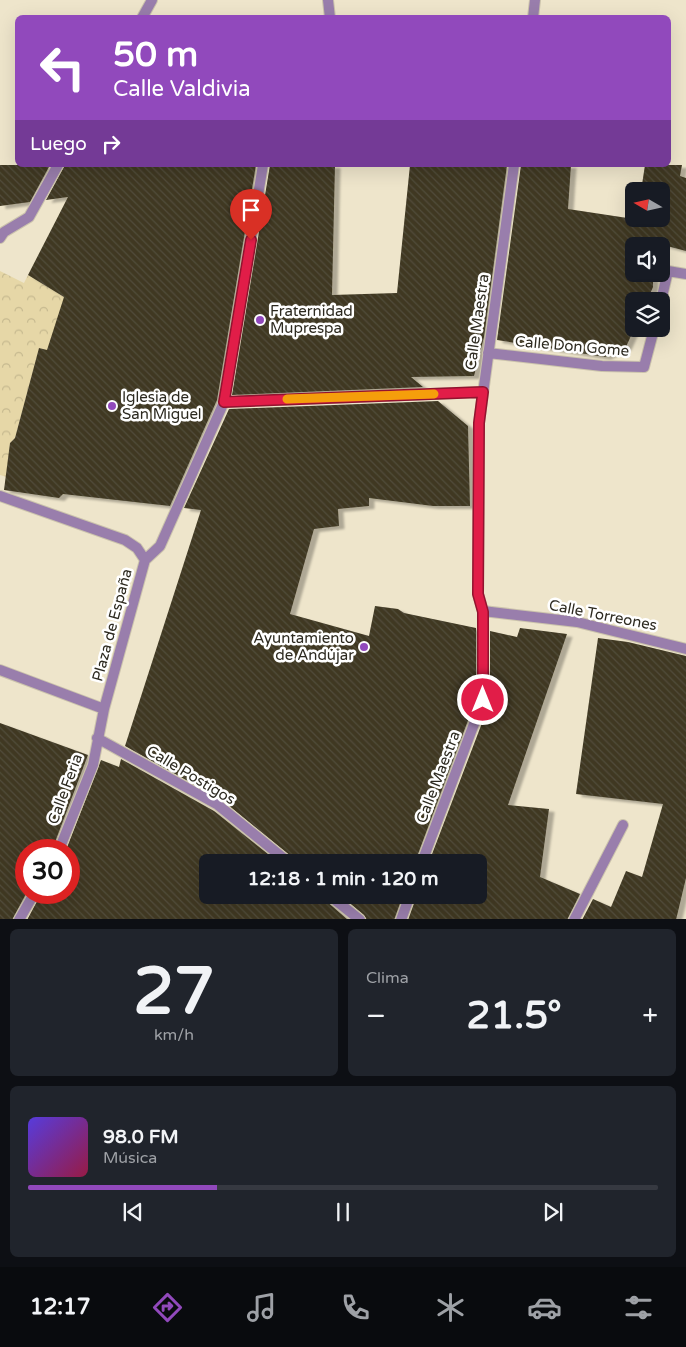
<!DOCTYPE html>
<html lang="es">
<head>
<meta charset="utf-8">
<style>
	:root { --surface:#171b24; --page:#20242c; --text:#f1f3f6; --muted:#9ea1a6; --line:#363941; --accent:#9149bc }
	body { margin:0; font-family:"Varela Round",sans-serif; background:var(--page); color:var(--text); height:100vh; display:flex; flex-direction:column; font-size:19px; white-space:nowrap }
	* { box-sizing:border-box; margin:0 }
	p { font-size:16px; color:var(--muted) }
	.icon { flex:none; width:28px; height:28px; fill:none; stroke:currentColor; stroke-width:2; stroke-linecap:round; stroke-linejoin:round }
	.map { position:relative; height:919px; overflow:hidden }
	.drawer { display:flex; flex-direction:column; gap:10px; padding:10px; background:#0d0f14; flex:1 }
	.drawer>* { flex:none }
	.top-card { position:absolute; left:15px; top:15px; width:656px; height:152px; border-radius:8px; box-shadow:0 5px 20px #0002; background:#9149bc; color:#fff; overflow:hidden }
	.needle { width:32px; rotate:279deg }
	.tools { position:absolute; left:625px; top:182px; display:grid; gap:10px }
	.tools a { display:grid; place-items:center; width:45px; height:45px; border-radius:8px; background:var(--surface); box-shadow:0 5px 20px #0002; font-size:25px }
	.speed { position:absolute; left:15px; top:839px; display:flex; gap:10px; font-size:25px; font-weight:700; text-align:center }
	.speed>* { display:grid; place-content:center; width:65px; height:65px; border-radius:50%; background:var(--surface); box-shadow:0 5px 20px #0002; line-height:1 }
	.speed .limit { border:8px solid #d22; background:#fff; color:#111 }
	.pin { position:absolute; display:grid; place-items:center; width:42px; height:42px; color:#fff; margin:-51px -21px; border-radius:50% 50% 50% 0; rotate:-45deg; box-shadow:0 0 5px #0007 }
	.pin .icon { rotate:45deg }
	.me { position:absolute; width:55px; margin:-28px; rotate:0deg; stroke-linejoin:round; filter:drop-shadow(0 0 4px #0008) }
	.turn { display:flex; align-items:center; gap:18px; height:105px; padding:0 15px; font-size:22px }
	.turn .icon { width:65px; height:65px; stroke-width:2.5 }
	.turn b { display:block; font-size:35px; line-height:42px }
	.then { display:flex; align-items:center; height:48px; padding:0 15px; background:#0003; gap:10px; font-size:19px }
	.big { font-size:38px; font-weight:700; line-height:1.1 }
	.drawer .card { flex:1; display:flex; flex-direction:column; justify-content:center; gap:8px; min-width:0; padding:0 18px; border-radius:8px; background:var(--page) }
	.drawer .dial { align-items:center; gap:0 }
	.dial b { font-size:65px; line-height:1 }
	.song { display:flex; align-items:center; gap:15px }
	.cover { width:60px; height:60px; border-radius:8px; background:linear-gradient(135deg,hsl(250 70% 55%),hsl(340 70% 35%)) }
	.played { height:5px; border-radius:2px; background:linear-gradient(90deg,var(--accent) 30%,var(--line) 30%) }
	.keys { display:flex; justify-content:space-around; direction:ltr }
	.heat { display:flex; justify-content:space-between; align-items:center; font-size:28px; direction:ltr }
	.drawer .tiles { flex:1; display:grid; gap:10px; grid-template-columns:1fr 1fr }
	.card:last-child { grid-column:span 2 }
	.trip { position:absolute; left:199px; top:854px; width:288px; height:50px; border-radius:8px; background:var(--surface); box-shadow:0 5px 20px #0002; font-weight:700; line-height:50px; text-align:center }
	.tabs { display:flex; height:80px; justify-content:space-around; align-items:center; background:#090b0e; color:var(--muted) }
	.tabs .icon { width:35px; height:35px }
	.tabs .current { color:var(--accent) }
	.tabs b { font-size:22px; color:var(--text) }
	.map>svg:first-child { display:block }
	.forest { fill:url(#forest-crowns) }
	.building { fill:url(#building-back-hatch); filter:url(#shadow) }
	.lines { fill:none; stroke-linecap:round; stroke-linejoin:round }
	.street-casing { stroke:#cbc3ac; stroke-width:12 }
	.street { stroke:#997eac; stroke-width:10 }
	.route-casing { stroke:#92132f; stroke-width:12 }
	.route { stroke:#e11d48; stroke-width:9 }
	.slow { stroke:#f59e0b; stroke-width:9 }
	.poi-dot { fill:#9149bc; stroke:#fff; stroke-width:2 }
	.labels { text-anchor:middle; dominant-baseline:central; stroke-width:5; stroke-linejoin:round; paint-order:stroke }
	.poi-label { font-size:15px; fill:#2d2a20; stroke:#fff; text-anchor:start }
	.street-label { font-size:15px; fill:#2d2a20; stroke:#fff }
</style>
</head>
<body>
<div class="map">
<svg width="686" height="920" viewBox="0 0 686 920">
	<defs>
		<pattern id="forest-crowns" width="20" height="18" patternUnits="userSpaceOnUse" patternTransform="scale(1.25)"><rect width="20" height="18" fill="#e6d7a7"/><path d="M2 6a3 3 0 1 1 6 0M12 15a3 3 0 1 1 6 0" fill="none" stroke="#c6b98f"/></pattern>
		<pattern id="building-back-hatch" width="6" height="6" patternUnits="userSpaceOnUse" patternTransform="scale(1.25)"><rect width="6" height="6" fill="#3f3823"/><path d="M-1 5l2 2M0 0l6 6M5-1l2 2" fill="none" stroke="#524c3a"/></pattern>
		<filter id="shadow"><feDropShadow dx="5.5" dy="3" stdDeviation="1" flood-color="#0004"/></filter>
	</defs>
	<rect width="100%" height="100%" fill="#eee5cb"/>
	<path class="forest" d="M 0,271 L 24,283 L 28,275 L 64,297 L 57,353 L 39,349 L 15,438 L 10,443 L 7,477 L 0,475 Z"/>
	<path class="building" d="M 0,165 L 50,165 L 30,202 L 0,206 Z
		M 65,165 L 256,165 L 217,400 L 170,506 L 63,494 L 59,498 L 4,490 L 10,443 L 15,438 L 39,348 L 47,350 L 64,297 L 28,275 L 68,197 L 46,200 Z
		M 270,165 L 335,165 L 332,295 L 397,293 L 410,165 L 507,165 L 484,337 L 474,376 L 411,377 L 423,387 L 232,395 Z
		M 521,165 L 571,165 L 568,209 L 634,219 L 661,219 L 661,191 L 641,191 L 645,165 L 682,165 L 680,176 L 686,178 L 686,251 L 652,242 L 652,246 L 634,246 L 634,274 L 653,274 L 653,287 L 647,301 L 634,301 L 634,329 L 626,347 L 605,357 L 497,340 Z
		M 438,401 L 468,426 L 470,506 L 433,506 L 369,498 L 369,506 L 338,509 L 339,526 L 314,529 L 290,614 L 369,636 L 375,606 L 398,609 L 404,613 L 476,628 L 476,699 L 415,862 L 295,862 L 292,857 L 222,800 L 125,746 L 201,510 L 184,508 L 229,409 Z
		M 520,628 L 567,634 L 508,805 L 549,809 L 540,877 L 580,894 L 567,920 L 408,920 L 417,895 L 478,895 L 478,862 L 429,862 L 490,702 L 490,631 L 517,637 Z
		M 598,638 L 628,642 L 686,656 L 686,878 L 676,920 L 582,920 L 593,899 L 611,907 L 626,871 L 642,877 L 663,804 L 576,794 Z
		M 0,723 L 88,755 L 52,850 L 26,850 L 27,892 L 12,920 L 0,920 Z
		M 121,759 L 214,811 L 278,862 L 208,862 L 208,895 L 322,895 L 325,900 L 348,920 L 27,920 L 42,892 L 69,892 L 69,850 L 66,850 L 101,760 L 119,767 Z
		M 340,895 L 403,895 L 394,920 L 367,920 L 364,915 Z"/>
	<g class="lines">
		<defs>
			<path id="street" d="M 328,0 L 330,18
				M 142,18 L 152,0
				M 533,18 L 535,0
				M 0,238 L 4,232 L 29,217 L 58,165
				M 661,301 L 668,271 L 686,274
				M 488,353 L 602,366 L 644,367 L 654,329
				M 224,402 L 483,392
				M 0,496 L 125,540 L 137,548 L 145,560 L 104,709 L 93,765 L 59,850
				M 145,560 L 160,546 L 224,402 L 263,165
				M 483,611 L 577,622 L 686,649
				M 0,670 L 104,709
				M 97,738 L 218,805 L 288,862
				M 422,862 L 483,700 L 483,611 L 478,594 L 479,423 L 514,165
				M 329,895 L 360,920
				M 19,920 L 35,892
				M 401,920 L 410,895
				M 574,920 L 623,825"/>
		</defs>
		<use href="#street" class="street-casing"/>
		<use href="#street" class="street"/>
	</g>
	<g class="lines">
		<defs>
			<path id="route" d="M 251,240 L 224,402 L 483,392 L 479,423 L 478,594 L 483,612 L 483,700"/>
		</defs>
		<use href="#route" class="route-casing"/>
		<use href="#route" class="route"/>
		<path class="slow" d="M 287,399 L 434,394"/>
	</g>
	<g class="poi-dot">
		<circle cx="260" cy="320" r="5"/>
		<circle cx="112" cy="406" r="5"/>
		<circle cx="364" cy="647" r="5"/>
	</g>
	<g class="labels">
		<g class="poi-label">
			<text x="270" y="311">Fraternidad<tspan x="270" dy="17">Muprespa</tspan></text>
			<text x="122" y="397">Iglesia de<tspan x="122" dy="17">San Miguel</tspan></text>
			<text x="354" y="638" text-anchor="end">Ayuntamiento<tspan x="354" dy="17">de Andújar</tspan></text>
		</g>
		<g class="street-label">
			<text transform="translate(477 322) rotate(-82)">Calle Maestra</text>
			<text transform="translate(572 346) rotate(5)">Calle Don Gome</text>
			<text transform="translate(603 615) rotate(11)">Calle Torreones</text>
			<text transform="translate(112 625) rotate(-75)">Plaza de España</text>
			<text transform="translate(191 775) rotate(31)">Calle Postigos</text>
			<text transform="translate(438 777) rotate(-69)">Calle Maestra</text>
			<text transform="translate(65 789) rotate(-70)">Calle Feria</text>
		</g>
	</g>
</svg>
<div class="tools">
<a><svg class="needle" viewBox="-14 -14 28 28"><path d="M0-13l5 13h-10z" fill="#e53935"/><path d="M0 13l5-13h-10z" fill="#9ea1a6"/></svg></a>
<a><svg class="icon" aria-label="sound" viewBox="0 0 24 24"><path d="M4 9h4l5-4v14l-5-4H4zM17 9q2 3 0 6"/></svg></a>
<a><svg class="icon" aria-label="layers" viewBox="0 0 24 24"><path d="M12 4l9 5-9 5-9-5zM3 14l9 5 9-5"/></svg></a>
</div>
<div class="speed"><div class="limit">30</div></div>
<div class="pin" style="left:251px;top:240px;background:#d93025"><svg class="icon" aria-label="arrive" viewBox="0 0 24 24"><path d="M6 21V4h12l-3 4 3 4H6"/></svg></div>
<svg class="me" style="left:483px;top:700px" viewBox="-20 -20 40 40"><circle r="17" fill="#e11d48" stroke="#fff" stroke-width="3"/><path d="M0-11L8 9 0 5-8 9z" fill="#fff"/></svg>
<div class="trip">12:18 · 1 min · 120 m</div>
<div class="top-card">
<div class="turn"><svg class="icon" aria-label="left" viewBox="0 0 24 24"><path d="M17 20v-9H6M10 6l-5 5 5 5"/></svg><div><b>50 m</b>Calle Valdivia</div></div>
<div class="then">Luego<svg class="icon" aria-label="right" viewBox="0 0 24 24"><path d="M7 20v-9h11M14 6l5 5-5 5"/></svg></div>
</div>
</div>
<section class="drawer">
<div class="tiles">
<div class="card dial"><b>27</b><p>km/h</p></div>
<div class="card"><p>Clima</p>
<div class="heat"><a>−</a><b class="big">21.5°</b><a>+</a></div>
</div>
<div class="card">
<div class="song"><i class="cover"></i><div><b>98.0 FM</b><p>Música</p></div></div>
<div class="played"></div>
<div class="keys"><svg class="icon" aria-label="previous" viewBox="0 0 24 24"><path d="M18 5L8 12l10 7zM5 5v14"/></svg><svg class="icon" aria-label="pause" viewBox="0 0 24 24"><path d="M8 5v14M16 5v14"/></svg><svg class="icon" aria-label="next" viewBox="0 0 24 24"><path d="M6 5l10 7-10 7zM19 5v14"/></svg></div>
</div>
</div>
</section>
<nav class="tabs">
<b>12:17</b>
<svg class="icon current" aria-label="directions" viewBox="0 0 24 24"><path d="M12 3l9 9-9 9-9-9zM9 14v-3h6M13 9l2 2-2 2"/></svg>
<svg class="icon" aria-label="music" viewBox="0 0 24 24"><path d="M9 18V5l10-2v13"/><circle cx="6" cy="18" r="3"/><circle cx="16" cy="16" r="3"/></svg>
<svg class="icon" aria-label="phone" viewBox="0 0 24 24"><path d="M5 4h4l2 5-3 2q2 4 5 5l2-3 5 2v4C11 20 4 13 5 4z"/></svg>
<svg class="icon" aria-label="climate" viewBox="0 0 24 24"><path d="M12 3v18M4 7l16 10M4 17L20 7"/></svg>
<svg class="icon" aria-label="car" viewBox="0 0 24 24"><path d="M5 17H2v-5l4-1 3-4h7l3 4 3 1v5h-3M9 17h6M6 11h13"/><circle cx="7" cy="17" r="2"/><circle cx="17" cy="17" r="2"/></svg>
<svg class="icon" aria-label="filters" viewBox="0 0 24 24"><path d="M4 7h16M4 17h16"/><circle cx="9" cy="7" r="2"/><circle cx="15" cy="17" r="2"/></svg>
</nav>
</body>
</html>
